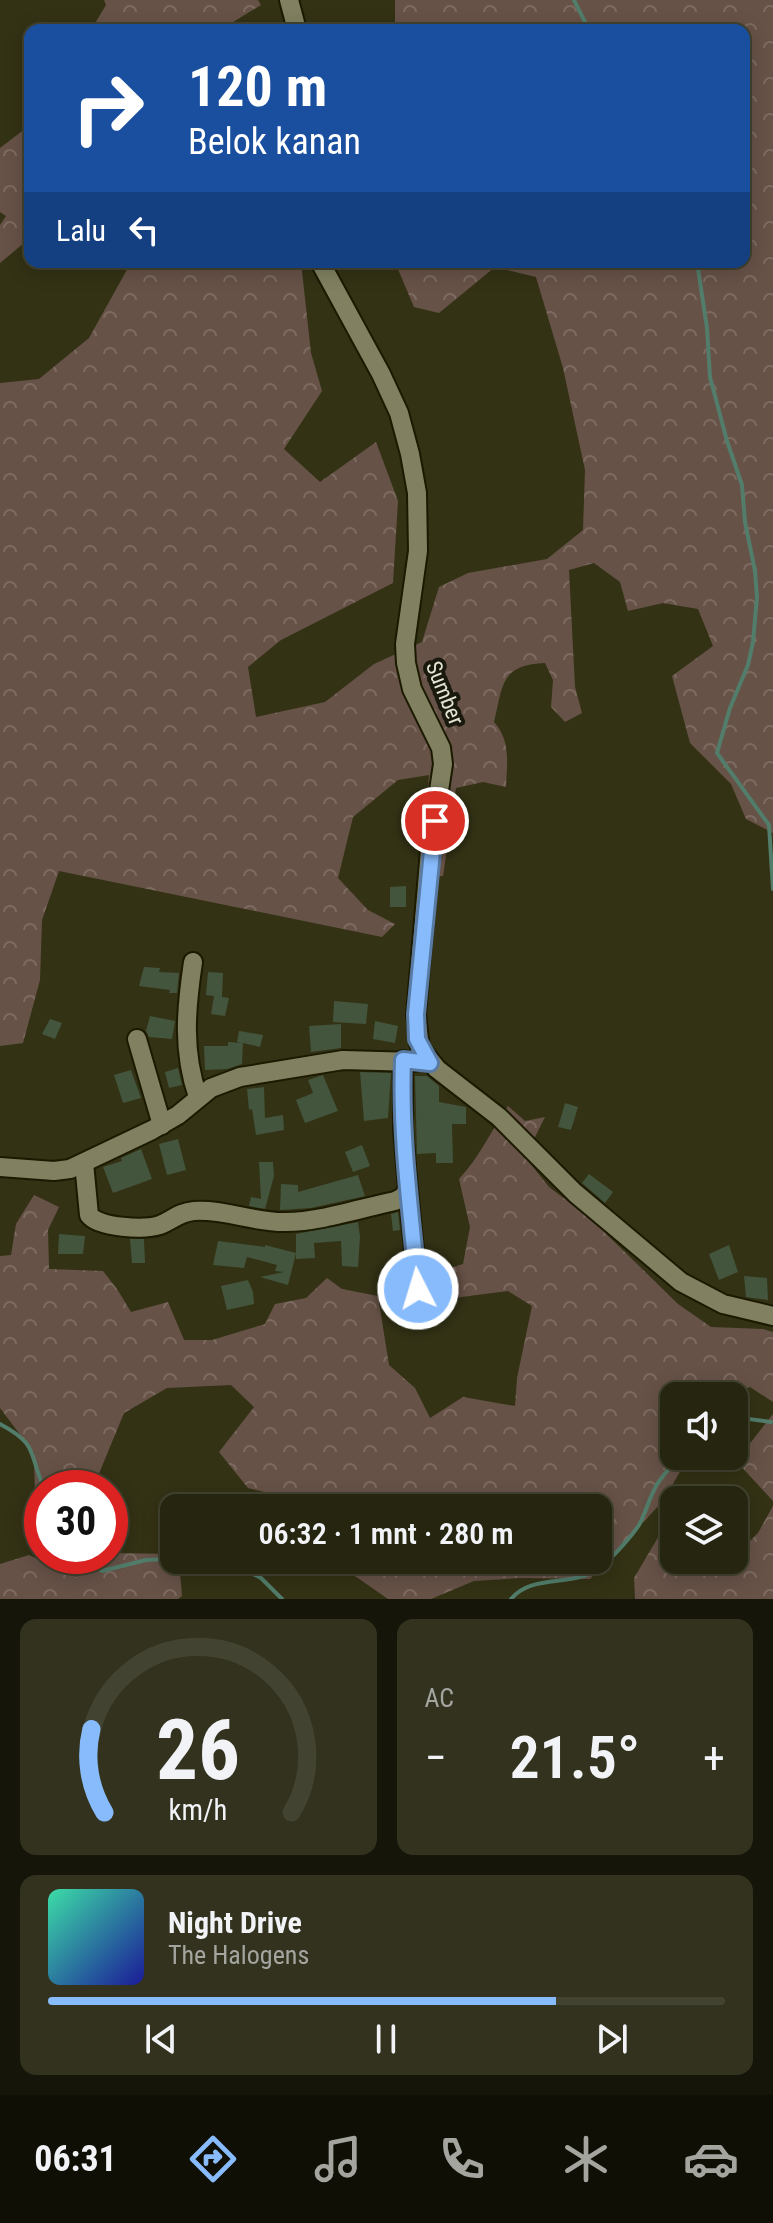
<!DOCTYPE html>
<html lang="id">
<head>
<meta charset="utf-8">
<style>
	:root { --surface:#262610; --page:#32321e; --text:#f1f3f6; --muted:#a4a59f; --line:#424330; --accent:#87bbfb }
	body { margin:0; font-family:"Roboto Condensed",sans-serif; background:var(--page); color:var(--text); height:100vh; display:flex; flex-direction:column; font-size:30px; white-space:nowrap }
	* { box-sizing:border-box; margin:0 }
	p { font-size:26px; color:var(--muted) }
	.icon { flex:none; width:44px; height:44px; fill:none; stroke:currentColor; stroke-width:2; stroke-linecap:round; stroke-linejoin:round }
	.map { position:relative; height:1599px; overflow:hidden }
	.panel { display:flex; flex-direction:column; gap:20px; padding:20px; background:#151509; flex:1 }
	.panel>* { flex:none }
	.banner { position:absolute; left:24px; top:24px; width:726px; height:244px; border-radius:16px; box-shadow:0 4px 20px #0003,0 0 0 2px var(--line); background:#1a4fa0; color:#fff; overflow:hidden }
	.fabs { position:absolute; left:660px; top:1382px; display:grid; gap:16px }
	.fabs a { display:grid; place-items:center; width:88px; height:88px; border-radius:16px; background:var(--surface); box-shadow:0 4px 20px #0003,0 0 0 2px var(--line); font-size:40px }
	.speed { position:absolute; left:24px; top:1470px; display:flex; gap:16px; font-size:40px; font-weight:700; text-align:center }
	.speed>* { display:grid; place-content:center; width:104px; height:104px; border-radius:50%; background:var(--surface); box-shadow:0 4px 20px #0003,0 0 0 2px var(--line); line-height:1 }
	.speed .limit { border:12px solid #d22; background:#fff; color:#111 }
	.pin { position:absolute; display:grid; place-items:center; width:68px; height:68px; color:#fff; margin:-34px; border:4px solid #fff; border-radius:50%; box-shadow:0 2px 8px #0007 }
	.me { position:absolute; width:88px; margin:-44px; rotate:355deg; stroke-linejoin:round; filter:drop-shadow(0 0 6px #0008) }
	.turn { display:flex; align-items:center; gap:28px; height:168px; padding:0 32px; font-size:36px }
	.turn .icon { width:104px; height:104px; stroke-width:2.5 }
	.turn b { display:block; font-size:56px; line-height:68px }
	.then { display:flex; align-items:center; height:76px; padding:0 32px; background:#0003; gap:16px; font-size:30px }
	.big { font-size:60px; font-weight:600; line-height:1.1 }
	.panel .widget { flex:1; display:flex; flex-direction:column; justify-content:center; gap:12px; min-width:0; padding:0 28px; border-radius:16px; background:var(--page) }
	.panel .dial { align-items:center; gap:0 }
	.dial svg { height:208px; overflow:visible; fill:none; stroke:var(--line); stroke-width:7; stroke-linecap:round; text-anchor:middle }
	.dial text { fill:var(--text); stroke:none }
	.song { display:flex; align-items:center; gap:24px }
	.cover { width:96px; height:96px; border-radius:12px; background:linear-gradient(135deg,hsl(160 70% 55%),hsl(240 70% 35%)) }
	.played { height:8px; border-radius:4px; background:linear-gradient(90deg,var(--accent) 75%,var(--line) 75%) }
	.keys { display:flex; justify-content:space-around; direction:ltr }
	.heat { display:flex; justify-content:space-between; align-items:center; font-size:44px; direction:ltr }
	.panel .tiles { flex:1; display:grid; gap:20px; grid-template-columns:1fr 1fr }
	.widget:last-child { grid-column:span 2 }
	.trip { position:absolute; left:160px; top:1494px; width:452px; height:80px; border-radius:16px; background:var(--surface); box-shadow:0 4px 20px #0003,0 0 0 2px var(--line); font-weight:600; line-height:80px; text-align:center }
	.menu { display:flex; height:128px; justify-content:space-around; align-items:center; background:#0f0f06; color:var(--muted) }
	.menu .icon { width:56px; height:56px }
	.menu .current { color:var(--accent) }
	.menu b { font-size:36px; color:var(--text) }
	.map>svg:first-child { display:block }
	.forest { fill:url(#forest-crowns) }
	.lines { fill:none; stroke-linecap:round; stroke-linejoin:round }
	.stream { stroke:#527d6b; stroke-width:4 }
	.building { fill:#43553c }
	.minor-casing { stroke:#1b1a00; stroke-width:22 }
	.minor { stroke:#818161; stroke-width:18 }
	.route-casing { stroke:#587aa3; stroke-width:20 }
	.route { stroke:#87bbfb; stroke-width:14 }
	.labels { text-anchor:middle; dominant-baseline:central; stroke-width:8; stroke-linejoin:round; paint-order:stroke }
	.street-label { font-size:22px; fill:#e4e5d3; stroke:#19190d }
</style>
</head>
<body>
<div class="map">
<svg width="773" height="1599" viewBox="0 0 773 1599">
	<defs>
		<pattern id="forest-crowns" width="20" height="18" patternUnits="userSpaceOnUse" patternTransform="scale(2)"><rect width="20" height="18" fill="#675247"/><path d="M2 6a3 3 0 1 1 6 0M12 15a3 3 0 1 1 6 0" fill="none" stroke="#7d6b61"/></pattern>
	</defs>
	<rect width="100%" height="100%" fill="#333215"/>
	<path class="forest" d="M 104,0 L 258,0 L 261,5 L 220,30 L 91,30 L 106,5 Z
		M 395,0 L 773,0 L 773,833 L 746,819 L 731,784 L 690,743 L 672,676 L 713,646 L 698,609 L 663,603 L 628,611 L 620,582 L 594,563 L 569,570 L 575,687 L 582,713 L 565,722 L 551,707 L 553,680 L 545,663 C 500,665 503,685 494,722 C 511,741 507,763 506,787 L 483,782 L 456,788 L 443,876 L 422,877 L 429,775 L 398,780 L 353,817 L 338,878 L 368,910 L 395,924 L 382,937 L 59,871 L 42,920 L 40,980 L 23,1043 L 0,1046 L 0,383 L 39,379 L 89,338 L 129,266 L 127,262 L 301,262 L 311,353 L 322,391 L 284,449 L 320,482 L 376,442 L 398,501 L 393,583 L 281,640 L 248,667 L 256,717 L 325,702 L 374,664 L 422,642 L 439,587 L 468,573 L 547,559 L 583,530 L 585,470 L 563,368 L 536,277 L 495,267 L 439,313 L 414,307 L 395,262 L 744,262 L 744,30 L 395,30 Z
		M 30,125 L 30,238 L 0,263 L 0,225 L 6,216 L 0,212 L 0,148 Z
		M 508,1106 L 525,1121 L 545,1117 L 525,1157 L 549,1187 L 590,1218 L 678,1304 L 711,1327 L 763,1329 L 773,1332 L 773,1402 L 750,1387 L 725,1396 L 674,1396 L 674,1456 L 689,1456 L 663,1501 L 590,1579 L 521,1578 L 474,1581 L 431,1599 L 388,1599 L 332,1560 L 598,1560 L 598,1508 L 297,1508 L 286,1497 L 248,1488 L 219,1452 L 254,1407 L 231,1385 L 167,1388 L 124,1413 L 93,1488 L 42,1488 L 42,1515 L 35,1498 L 34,1453 L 0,1408 L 0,1256 L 11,1255 L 16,1224 L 34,1195 L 59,1207 L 48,1230 L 49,1269 L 103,1271 L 117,1289 L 131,1312 L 168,1302 L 184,1340 L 212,1340 L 265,1324 L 275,1304 L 306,1298 L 327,1278 L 342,1289 L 378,1296 L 389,1365 L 415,1388 L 430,1418 L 463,1397 L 515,1406 L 517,1378 L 532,1306 L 508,1291 L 438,1300 L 441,1271 L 463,1264 L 470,1227 L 459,1179 C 479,1158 491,1131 508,1106 Z
		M 773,1414 L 773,1501 L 736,1461 Z
		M 773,1506 L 773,1599 L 635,1599 L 634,1578 L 663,1529 L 674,1529 L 674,1560 L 700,1560 L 704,1571 L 727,1560 L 734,1560 L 734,1557 L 758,1533 Z
		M 110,1553 L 174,1554 L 174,1560 L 179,1560 L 182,1596 L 178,1599 L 0,1599 L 0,1564 L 29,1555 L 76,1577 L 92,1556 L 110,1556 Z"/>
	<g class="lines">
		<path class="stream" d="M 574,0 L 589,30
			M 697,262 L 707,328 L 710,377 L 727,441 L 742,485 L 745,522 L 755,571 L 757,597 L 753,642 L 748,665 L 730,708 L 717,753 L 769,825 L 773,889
			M 734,1417 L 771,1422
			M 0,1424 C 39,1445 28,1452 44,1488
			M 82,1556 L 102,1571 L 146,1560 L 168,1559 L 240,1567 L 261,1578 L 282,1599
			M 511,1599 C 533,1572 576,1589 602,1566 C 612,1558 632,1536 639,1525 C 647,1511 650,1493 660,1480 C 666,1472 673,1464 680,1456"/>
	</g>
	<path class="building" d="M 406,886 L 406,907 L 390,907 L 390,887 Z
		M 144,967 L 160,968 L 159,972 L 179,973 L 177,993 L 169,993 L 170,990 L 139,986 Z
		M 208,972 L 223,973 L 222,997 L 216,996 L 229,998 L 225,1016 L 211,1014 L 214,996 L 206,995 Z
		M 334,1001 L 368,1004 L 366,1024 L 333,1022 Z
		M 150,1016 L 175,1021 L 172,1039 L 149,1037 L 146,1031 Z
		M 50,1019 L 62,1023 L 55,1039 L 42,1034 Z
		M 375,1021 L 398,1026 L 395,1043 L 373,1039 Z
		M 341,1024 L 341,1048 L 311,1052 L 309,1026 Z
		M 239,1031 L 263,1035 L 260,1047 L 243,1043 L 242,1064 L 227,1069 L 205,1070 L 204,1046 L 228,1046 L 228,1042 L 242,1043 L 237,1042 Z
		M 178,1068 L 182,1085 L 169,1088 L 165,1072 Z
		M 131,1070 L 141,1098 L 123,1103 L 114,1075 Z
		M 360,1072 L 391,1073 L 388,1118 L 364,1121 Z
		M 323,1075 L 338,1111 L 305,1123 L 296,1100 L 313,1093 L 308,1080 Z
		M 415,1076 L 427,1076 L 439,1086 L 439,1102 L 466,1107 L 466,1124 L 452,1124 L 453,1163 L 436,1163 L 436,1153 L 417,1154 Z
		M 264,1087 L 265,1118 L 283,1115 L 284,1130 L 256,1135 L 252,1109 L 249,1110 L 247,1089 Z
		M 565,1103 L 578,1107 L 571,1130 L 558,1127 Z
		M 178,1139 L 186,1170 L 167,1175 L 159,1144 Z
		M 362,1145 L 370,1166 L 353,1172 L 345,1152 Z
		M 141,1149 L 152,1179 L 113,1193 L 103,1167 L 122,1161 L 121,1158 Z
		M 259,1162 L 273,1162 L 274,1176 L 265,1209 L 249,1206 L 251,1197 L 261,1199 Z
		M 589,1174 L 613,1192 L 605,1203 L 582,1183 Z
		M 358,1175 L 365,1196 L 311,1208 L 280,1210 L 281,1184 L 298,1185 L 298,1192 Z
		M 398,1212 L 400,1230 L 393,1231 L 391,1214 Z
		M 358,1222 L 360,1237 L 358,1267 L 342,1266 L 341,1241 L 314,1243 L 315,1258 L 296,1259 L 296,1234 Z
		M 59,1234 L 85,1236 L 83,1254 L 58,1254 Z
		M 130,1239 L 144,1239 L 145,1263 L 132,1263 Z
		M 218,1241 L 265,1247 L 265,1245 L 296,1253 L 288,1285 L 260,1277 L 284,1272 L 275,1271 L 277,1265 L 247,1257 L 244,1268 L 213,1265 Z
		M 729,1245 L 738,1272 L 719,1280 L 709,1254 Z
		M 744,1276 L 767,1278 L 768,1300 L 746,1297 Z
		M 248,1280 L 253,1292 L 254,1304 L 227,1310 L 221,1286 Z"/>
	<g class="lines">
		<defs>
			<path id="minor" d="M 289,0 L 297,30
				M 320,262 L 381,374 L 399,413 L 410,454 L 417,493 L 418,551 L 405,644 L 406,663 L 412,689 L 441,748 L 443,764 L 430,850 L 416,1014 L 420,1048 L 437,1069 L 499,1117 L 575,1193 L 681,1282 L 723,1304 L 773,1316
				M 193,962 C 186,1009 182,1051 198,1097
				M 137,1039 L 162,1125
				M 84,1163 L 89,1215 C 99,1228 145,1230 160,1225 C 172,1220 180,1212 194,1211 C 226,1209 255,1223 286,1222 C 319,1222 362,1208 395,1201 L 403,1197 L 408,1189 L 403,1130 L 403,1060
				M 0,1167 L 54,1171 L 70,1169 L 152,1130 L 178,1115 L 211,1088 L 240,1077 L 343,1060 L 415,1062
				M 408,1189 L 418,1289"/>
		</defs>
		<use href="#minor" class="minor-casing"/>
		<use href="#minor" class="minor"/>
	</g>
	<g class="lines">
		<defs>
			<path id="route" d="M 418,1289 C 411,1213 400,1137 403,1060 L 430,1063 L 417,1039 L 416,1014 L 435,821"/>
		</defs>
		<use href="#route" class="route-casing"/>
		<use href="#route" class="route"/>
	</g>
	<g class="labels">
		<g class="street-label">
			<text transform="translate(445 693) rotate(68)">Sumber</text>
		</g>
	</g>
</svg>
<div class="fabs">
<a><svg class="icon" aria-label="sound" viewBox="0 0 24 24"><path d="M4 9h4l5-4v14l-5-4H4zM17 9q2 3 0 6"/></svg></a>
<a><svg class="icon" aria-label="layers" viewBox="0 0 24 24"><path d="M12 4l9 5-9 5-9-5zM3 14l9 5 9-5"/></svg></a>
</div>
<div class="speed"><div class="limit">30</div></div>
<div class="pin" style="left:435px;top:821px;background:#d93025"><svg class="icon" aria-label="arrive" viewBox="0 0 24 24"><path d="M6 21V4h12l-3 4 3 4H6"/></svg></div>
<svg class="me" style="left:418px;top:1289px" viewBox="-20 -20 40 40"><circle r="17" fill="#87bbfb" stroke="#fff" stroke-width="3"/><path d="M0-11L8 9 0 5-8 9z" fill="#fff"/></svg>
<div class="trip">06:32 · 1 mnt · 280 m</div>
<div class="banner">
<div class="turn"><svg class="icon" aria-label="right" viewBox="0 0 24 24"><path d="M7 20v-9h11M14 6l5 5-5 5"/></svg><div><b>120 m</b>Belok kanan</div></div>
<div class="then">Lalu<svg class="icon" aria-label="left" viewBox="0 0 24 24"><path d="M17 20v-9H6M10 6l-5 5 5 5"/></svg></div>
</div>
</div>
<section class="panel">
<div class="tiles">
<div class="widget dial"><svg viewBox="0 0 100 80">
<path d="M14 69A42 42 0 1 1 86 69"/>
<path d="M14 69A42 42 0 0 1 9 37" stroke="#87bbfb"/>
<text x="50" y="56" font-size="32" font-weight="700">26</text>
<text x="50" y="72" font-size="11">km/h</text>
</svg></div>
<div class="widget"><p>AC</p>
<div class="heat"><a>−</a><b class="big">21.5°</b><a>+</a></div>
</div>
<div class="widget">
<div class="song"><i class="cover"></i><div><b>Night Drive</b><p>The Halogens</p></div></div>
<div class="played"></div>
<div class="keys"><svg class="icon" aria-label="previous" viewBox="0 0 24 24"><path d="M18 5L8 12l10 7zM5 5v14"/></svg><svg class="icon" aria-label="pause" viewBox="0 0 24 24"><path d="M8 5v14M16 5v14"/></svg><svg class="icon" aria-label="next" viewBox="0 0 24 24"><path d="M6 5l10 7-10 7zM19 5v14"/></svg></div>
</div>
</div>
</section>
<nav class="menu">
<b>06:31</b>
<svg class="icon current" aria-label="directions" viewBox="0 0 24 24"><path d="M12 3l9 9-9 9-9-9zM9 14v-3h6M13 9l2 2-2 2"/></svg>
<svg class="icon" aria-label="music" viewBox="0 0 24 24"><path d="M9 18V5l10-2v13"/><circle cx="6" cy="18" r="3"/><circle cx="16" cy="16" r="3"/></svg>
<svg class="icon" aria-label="phone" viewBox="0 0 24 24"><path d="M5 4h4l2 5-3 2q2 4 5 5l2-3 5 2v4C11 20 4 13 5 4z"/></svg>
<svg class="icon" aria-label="climate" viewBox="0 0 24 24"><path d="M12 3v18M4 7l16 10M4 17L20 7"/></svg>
<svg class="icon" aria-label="car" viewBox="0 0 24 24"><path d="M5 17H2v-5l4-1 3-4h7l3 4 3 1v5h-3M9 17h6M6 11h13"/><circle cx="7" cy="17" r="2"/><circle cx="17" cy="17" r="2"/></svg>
</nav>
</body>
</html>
